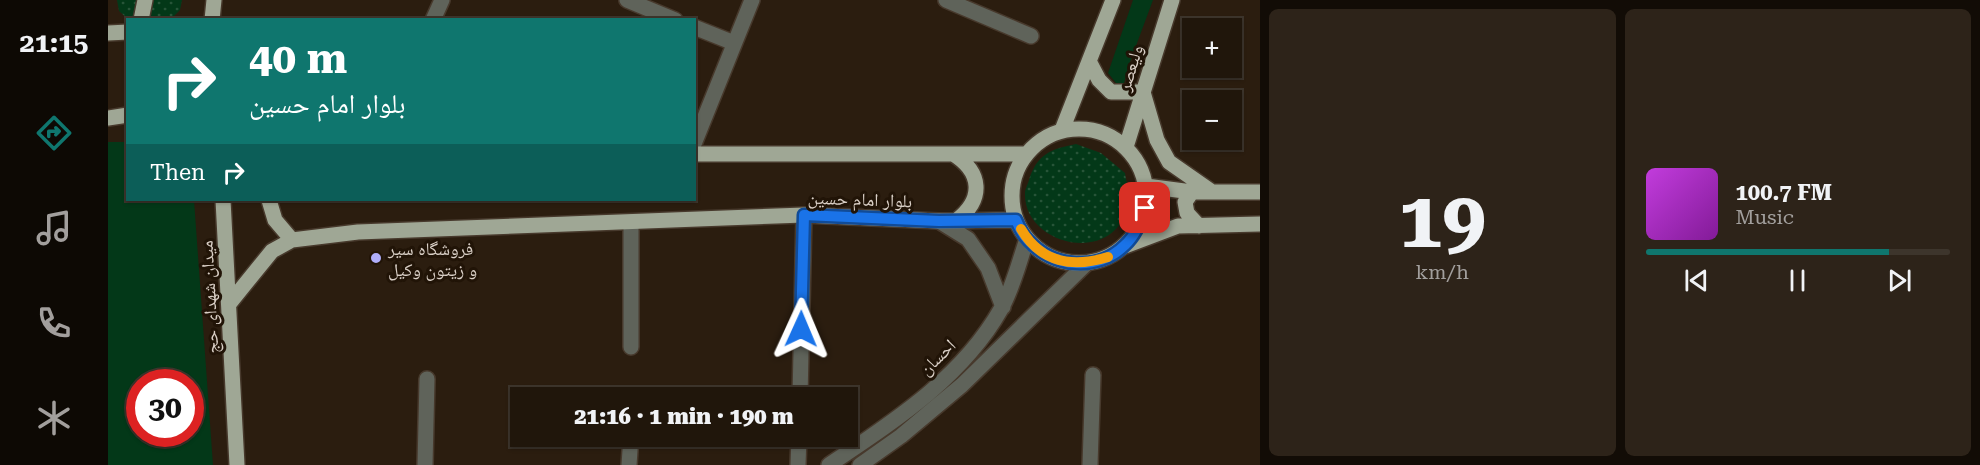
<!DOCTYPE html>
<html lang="en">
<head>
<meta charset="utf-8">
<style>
	:root { --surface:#20160b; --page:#2d2319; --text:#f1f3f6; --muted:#a29f9d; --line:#3d352c; --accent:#0f766e }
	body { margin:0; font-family:"Roboto Serif","Noto Naskh Arabic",serif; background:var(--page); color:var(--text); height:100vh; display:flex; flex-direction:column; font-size:22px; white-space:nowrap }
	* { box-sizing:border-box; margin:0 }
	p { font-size:20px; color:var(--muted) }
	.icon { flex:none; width:33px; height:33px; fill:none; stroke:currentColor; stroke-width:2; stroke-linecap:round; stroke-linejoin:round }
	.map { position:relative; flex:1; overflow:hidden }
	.details { display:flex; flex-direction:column; gap:9px; padding:9px; background:#120c06; width:720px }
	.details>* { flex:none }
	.hud { position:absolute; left:18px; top:18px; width:570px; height:183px; border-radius:0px; box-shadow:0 2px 4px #0004,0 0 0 2px var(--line); background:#0f766e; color:#fff; overflow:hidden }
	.controls { position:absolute; left:1074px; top:18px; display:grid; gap:12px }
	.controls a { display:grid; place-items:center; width:60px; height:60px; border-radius:0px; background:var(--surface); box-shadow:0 2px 4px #0004,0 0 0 2px var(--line); font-size:30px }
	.speed { position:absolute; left:18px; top:369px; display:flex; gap:12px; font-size:30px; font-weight:700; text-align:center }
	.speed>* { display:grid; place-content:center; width:78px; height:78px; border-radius:50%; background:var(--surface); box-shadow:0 2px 4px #0004,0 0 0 2px var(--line); line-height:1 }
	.speed .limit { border:9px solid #d22; background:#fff; color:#111 }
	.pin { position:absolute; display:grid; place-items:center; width:51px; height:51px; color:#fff; margin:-26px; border-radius:12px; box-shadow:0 3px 9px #0006 }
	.me { position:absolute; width:66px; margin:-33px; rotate:1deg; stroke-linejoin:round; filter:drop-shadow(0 0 4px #0008) }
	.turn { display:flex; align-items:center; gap:21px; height:126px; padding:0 24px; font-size:27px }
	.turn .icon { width:78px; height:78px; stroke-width:2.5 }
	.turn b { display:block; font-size:42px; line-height:51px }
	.then { display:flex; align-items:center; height:57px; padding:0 24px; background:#0003; gap:12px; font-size:22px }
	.details .card { flex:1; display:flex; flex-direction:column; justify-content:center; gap:9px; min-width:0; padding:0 21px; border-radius:9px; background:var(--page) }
	.details .dial { align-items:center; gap:0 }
	.dial b { font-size:78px; line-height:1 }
	.song { display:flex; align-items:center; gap:18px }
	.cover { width:72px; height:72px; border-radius:9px; background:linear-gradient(135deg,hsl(290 70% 55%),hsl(290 70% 35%)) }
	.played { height:6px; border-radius:3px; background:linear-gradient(90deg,var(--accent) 80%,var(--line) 80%) }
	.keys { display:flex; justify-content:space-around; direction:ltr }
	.details .tiles { flex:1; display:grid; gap:9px; grid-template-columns:repeat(2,1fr) }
	.trip { position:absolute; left:402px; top:387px; width:348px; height:60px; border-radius:0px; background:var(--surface); box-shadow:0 2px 4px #0004,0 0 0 2px var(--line); font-weight:800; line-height:60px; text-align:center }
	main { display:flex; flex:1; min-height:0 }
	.menu { display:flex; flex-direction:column; width:108px; justify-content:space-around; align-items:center; background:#0d0904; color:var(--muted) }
	.menu .icon { width:42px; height:42px }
	.menu .active { color:var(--accent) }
	.menu b { font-size:27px; color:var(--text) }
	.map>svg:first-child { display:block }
	.grass { fill:url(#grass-dots) }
	.green { fill:#033818; fill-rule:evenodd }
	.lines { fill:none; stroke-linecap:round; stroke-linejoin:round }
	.minor-casing { stroke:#47392c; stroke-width:18 }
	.major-casing { stroke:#47392c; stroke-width:18 }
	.minor { stroke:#5f635a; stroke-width:15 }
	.major { stroke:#9fa795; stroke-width:15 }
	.route-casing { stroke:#114b97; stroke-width:15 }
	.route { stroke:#1a73e8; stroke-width:10 }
	.slow { stroke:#f59e0b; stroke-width:10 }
	.poi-dot { fill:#b0aefa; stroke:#211407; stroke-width:2 }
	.labels { text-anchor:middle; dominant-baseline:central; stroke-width:6; stroke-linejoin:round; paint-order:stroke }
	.street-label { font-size:18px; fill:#d9cfc6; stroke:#211407 }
	.poi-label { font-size:18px; fill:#d9cfc6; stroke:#211407; text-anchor:start }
</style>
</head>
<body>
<main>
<nav class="menu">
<b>21:15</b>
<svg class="icon active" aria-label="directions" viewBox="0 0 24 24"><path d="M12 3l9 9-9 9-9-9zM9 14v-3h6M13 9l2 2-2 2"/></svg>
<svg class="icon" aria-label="music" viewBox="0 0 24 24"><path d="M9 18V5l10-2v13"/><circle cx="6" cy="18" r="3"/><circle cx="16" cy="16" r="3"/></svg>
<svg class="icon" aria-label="phone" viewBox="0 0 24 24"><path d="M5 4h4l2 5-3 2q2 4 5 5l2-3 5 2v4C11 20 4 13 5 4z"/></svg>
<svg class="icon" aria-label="climate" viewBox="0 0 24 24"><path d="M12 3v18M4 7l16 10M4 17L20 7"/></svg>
</nav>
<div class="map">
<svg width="1152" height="465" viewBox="0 0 1152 465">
	<defs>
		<pattern id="grass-dots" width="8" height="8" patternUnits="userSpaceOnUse" patternTransform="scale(1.5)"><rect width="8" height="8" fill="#033818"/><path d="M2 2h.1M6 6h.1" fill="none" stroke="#275438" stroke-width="1.8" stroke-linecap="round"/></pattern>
	</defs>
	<rect width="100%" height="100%" fill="#2b1d0f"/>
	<path class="grass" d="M 9,0 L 74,0 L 72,10 L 62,20 L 20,19 L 11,11 Z
		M 968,144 L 993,153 L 1017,173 C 1018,181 1022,192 1021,200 C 1011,269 915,246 917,193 C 917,189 920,184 921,180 C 929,154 943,149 968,144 Z"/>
	<path class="green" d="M 1025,0 L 1045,0 L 1022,62 L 1016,83 L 1008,83 L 1000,73 Z
		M 0,142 L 19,142 L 20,200 L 86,200 L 105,465 L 0,465 ZM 32,382 L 82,382 L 82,434 L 32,434 Z"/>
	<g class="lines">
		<defs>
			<path id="minor" d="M 519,0 L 567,20
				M 838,0 L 923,36
				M 325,20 L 334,0
				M 586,27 L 626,43
				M 586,144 L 644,0
				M 831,221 L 860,239 L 880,268 L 895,307
				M 523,347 L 523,222
				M 692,398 L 696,215
				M 317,465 L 319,379
				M 521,465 L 523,436
				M 690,465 L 691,436
				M 721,465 C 785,422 854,378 893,309 C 905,288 911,262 919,239
				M 752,465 L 793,436 L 854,385 L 978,264
				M 982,465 L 985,375"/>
			<path id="major" d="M 33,20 L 37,0
				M 104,20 L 106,0
				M 0,33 L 20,32
				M 981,61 L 991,80 L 1003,92 L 1035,92 L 1049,140 L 1061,162 L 1104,192
				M 0,118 L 20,115
				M904 196a67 67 0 1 1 134 0a67 67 0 1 1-134 0Z
				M 954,130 L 1005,0
				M 1018,147 L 1064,0
				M 586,154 L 918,154
				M 845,154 C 874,172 876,199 849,220
				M 1038,186 L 1084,192 L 1152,192
				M 1084,192 L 1077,202 L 1079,213 L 1091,226
				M 115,200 L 129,465
				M 161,200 L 167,220 L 184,240
				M 1017,246 L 1070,226 L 1152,224
				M 121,304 L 164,251 L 184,240 L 250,232 L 696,215 L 831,221 L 907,220"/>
		</defs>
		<use href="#minor" class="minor-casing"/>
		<use href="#major" class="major-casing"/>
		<use href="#minor" class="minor"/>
		<use href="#major" class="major"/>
	</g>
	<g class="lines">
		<defs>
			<path id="route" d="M 693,329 L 696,215 L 831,221 L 908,220 C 911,227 915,235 920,240 C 945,268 990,272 1017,245 C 1028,235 1033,222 1037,208"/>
		</defs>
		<use href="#route" class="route-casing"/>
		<use href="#route" class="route"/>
		<path class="slow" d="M 913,229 C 933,263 965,268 1000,257"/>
	</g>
	<circle class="poi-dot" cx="268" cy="258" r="6"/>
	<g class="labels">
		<g class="street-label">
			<text transform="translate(1022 68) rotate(-73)">ولیعصر</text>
			<text transform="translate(752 199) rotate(2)">بلوار امام حسین</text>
			<text transform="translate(101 297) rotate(-93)">میدان شهدای حج</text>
			<text transform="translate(829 357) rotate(-44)">احسان</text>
		</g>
		<g class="poi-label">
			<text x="280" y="248">فروشگاه سیر<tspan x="280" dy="21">و زیتون وکیل</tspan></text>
		</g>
	</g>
</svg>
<div class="controls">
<a>+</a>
<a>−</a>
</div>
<div class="speed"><div class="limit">30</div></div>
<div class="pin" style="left:1037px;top:208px;background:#d93025"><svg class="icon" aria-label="arrive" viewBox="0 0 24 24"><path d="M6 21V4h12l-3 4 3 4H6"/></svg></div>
<svg class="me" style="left:693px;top:329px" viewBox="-20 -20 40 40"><path d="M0-17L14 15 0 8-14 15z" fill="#1a73e8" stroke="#fff" stroke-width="4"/></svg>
<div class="trip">21:16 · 1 min · 190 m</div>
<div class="hud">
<div class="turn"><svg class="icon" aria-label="right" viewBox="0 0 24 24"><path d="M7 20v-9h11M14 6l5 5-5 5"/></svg><div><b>40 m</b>بلوار امام حسین</div></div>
<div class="then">Then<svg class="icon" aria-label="right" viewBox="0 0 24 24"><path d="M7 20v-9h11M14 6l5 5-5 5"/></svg></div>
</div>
</div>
<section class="details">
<div class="tiles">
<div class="card dial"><b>19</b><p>km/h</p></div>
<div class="card">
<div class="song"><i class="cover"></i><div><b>100.7 FM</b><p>Music</p></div></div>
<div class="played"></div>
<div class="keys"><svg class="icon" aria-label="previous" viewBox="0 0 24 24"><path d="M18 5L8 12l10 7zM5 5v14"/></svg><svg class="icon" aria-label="pause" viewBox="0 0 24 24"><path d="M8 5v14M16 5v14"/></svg><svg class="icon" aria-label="next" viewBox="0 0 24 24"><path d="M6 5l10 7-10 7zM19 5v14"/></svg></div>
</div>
</div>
</section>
</main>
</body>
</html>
